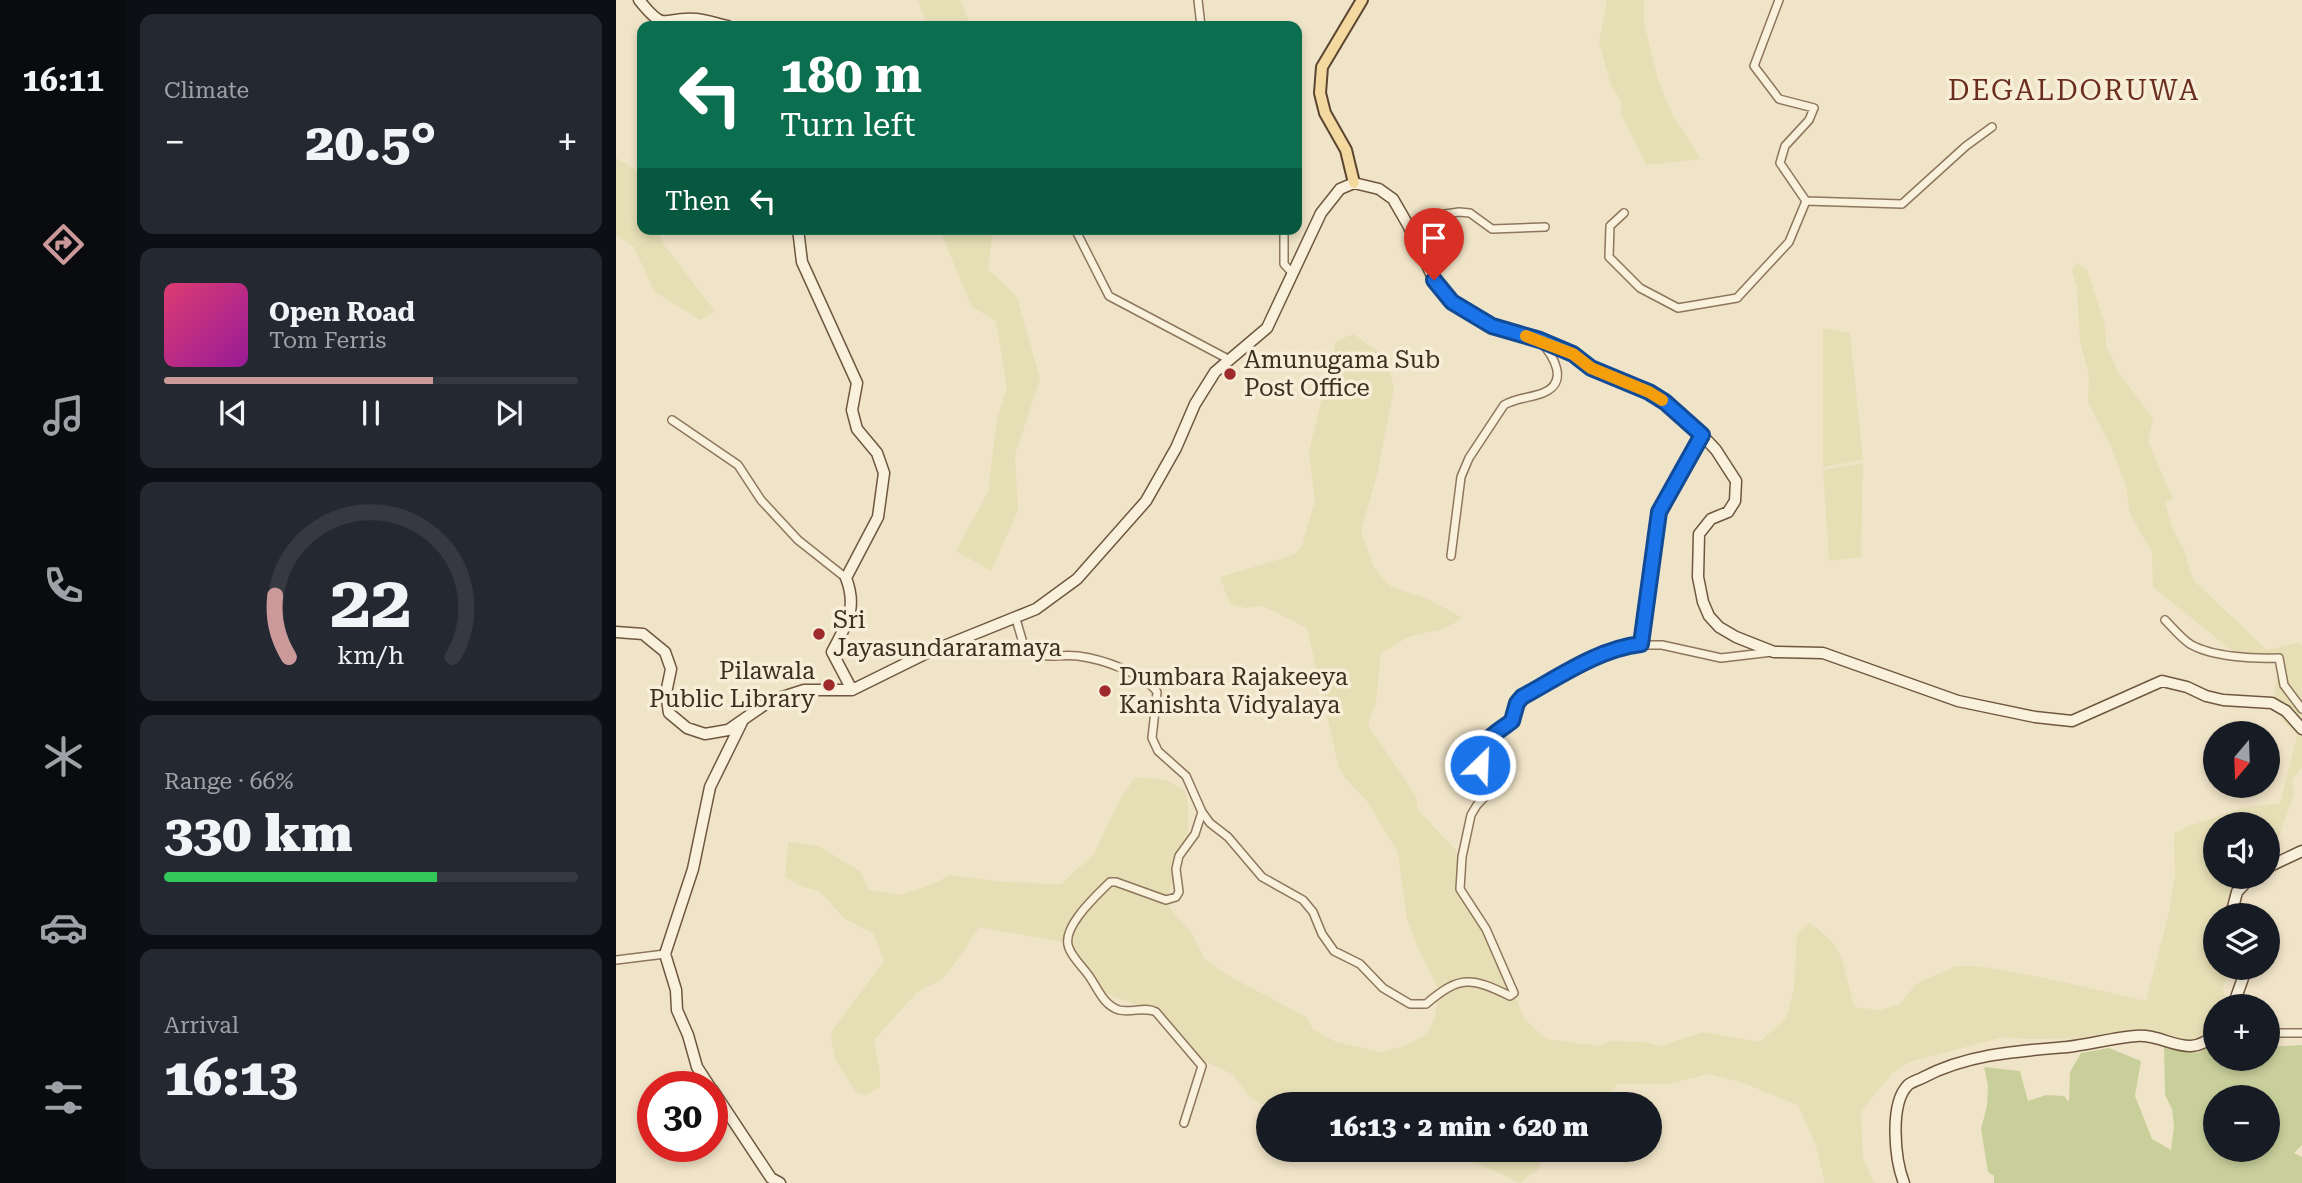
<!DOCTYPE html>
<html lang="en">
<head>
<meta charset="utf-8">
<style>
	:root { --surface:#171b24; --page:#242831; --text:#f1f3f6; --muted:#9ea1a6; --line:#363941; --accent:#cc999b }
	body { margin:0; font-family:"Roboto Serif",serif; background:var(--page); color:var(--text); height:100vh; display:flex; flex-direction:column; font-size:26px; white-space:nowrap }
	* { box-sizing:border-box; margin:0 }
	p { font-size:23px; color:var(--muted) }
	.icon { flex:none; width:38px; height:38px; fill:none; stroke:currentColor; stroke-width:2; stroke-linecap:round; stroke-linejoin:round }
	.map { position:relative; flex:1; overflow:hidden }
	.sheet { display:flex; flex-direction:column; gap:14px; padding:14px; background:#0d0f14; width:490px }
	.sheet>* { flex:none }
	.banner { position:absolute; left:21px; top:21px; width:665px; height:214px; border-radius:14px; box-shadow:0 4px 10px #0003; background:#0b6e4f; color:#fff; overflow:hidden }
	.needle { width:46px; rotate:199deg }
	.buttons { position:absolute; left:1587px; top:721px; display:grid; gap:14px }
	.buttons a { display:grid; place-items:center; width:77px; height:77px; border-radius:50%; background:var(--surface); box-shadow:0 4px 10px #0003; font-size:35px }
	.speed { position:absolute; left:21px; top:1071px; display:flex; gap:14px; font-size:35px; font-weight:700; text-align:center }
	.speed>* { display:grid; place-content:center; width:91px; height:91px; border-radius:50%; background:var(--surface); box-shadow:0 4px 10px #0003; line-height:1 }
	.speed .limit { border:10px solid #d22; background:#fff; color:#111 }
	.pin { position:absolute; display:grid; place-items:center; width:60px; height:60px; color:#fff; margin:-72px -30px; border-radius:50% 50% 50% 0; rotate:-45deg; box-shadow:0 0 7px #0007 }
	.pin .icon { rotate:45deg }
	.me { position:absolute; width:77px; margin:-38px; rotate:24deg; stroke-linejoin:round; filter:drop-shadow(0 0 5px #0008) }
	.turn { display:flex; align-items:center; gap:24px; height:147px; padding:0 28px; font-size:32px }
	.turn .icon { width:91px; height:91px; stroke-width:2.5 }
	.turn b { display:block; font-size:49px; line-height:60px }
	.then { display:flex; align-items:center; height:66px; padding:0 28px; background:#0003; gap:14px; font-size:26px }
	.big { font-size:52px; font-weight:800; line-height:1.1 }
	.sheet .widget { flex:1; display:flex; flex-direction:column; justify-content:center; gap:10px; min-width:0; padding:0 24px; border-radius:14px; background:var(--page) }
	.sheet .dial { align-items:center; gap:0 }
	.dial svg { height:182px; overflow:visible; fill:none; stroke:var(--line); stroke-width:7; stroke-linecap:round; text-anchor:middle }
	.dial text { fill:var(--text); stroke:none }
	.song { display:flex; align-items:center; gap:21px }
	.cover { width:84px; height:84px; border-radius:10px; background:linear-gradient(135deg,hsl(340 70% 55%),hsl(300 70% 35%)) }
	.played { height:7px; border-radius:4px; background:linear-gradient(90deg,var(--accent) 65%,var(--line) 65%) }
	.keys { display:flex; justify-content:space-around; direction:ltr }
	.heat { display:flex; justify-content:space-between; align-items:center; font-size:38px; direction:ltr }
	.charge { height:10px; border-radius:5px; background:linear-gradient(90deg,#34c759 66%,var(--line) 0) }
	.trip { position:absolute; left:640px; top:1092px; width:406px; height:70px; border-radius:35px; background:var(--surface); box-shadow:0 4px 10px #0003; font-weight:800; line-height:70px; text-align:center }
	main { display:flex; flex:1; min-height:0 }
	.tabs { display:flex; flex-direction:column; width:126px; justify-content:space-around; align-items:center; background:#090b0e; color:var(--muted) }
	.tabs .icon { width:49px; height:49px }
	.tabs .on { color:var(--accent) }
	.tabs b { font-size:32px; color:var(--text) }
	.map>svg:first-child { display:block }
	.farmland { fill:#e6deb5 }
	.green { fill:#c9cf9b; fill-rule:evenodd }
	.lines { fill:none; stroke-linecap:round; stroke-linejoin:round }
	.street-casing { stroke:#8d765c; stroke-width:10 }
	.secondary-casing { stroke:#6f573f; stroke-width:13 }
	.primary-casing { stroke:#5b4430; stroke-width:14 }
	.street { stroke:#faf1dc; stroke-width:7 }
	.secondary { stroke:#faf1dc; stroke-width:10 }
	.primary { stroke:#f3d9a0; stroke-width:10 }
	.route-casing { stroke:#114b97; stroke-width:18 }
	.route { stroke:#1a73e8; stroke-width:12 }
	.slow { stroke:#f59e0b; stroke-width:12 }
	.poi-dot { fill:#9e2a2b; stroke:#f7eed8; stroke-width:2.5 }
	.labels { text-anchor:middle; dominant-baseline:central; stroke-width:7; stroke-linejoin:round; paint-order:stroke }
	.poi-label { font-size:24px; fill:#3d2e20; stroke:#f7eed8; text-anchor:start }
	.quarter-label { font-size:28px; letter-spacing:2px; fill:#6b2e1e; stroke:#f7eed8 }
</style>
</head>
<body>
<main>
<nav class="tabs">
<b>16:11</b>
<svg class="icon on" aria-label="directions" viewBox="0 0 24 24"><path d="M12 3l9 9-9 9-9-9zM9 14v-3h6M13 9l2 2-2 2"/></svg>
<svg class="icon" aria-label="music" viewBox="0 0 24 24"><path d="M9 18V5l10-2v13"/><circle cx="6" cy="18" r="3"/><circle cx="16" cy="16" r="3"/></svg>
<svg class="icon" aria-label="phone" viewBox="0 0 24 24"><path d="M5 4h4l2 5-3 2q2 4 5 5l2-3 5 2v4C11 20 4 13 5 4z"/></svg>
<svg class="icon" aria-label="climate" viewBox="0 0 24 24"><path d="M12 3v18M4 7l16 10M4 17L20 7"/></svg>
<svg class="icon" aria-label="car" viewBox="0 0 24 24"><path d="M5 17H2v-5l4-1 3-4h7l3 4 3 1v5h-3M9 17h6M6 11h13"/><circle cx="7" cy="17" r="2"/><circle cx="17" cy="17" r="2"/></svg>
<svg class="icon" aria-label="filters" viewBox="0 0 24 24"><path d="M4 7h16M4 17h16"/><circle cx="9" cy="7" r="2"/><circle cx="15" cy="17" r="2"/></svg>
</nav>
<section class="sheet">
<div class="widget"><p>Climate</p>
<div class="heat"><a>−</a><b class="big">20.5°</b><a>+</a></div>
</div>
<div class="widget">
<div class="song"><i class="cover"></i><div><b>Open Road</b><p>Tom Ferris</p></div></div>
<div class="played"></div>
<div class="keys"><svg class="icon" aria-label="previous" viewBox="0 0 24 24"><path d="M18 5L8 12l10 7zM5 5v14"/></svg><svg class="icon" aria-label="pause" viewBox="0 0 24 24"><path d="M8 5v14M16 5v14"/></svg><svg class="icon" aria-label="next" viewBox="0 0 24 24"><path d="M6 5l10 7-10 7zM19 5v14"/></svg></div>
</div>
<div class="widget dial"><svg viewBox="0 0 100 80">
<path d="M14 69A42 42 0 1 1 86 69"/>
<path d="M14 69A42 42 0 0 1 8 42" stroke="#cc999b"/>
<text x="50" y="56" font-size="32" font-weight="700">22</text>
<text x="50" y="72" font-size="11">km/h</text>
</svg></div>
<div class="widget"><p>Range · 66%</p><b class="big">330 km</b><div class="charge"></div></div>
<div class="widget"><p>Arrival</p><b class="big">16:13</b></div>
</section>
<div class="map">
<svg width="1686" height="1183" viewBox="0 0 1686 1183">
	<rect width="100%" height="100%" fill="#f0e4c8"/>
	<path class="farmland" d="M 302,0 L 344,0 L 355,26 L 311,26 Z
		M 991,0 L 1028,0 L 1028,23 L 1042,80 L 1056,114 L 1085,159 L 1030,165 L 1005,115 L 1005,100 L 995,86 L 983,42 Z
		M 0,158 L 20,170 L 26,187 L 26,229 L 42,229 L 48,245 L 99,311 L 84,320 L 38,291 L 18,247 L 0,235 Z
		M 323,229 L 372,229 L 376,238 L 372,269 L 401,297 L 424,379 L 399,455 L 402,510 L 375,571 L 340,551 L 372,492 L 381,419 L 391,388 L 380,321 L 356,307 Z
		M 1460,263 L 1471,269 L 1489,325 L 1490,346 L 1503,373 L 1537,418 L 1532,441 L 1557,499 L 1549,502 L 1556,527 L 1568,550 L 1577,580 L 1651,650 L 1681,643 L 1686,646 L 1686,767 L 1676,780 L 1678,794 L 1660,845 L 1652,854 L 1652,824 L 1600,824 L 1600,877 L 1632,877 L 1624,886 L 1621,915 L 1600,915 L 1600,968 L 1612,968 L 1607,989 L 1612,1006 L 1600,1006 L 1599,1038 L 1583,1053 L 1522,1038 L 1408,1039 L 1388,1037 L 1296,1061 L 1276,1073 L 1245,1112 L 1247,1158 L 1258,1183 L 1209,1183 L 1200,1146 L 1182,1105 L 1125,1082 L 1093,1074 L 1052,1084 L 1002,1084 L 983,1104 L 653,1104 L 653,1108 L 635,1098 L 616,1074 L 576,1055 L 540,1012 L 483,991 L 452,943 L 363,927 L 345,955 L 326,979 L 300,993 L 258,1040 L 264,1073 L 264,1087 L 250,1095 L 240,1092 L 220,1061 L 215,1040 L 216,1031 L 268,961 L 258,934 L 229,919 L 203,891 L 187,887 L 169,877 L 172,842 L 203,846 L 245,872 L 252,890 L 285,895 L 320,883 L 333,875 L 388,882 L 445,884 L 478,854 L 503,801 L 519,777 L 550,780 L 568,790 L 572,804 L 572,843 L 550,900 L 558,914 L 575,932 L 589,960 L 615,977 L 690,1017 L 697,1029 L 720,1042 L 765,1052 L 788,1046 L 811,1034 L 818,1019 L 824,992 L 802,948 L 791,919 L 782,852 L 750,800 L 729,778 L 723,768 L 691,628 L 647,606 L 630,608 L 614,604 L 604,577 L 668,558 L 679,554 L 686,546 L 699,501 L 693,452 L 720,341 L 737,334 L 770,357 L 778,388 L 761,475 L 745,531 L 758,568 L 775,587 L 814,600 L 847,618 L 828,629 L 794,636 L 765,653 L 760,701 L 752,725 L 800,796 L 802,810 L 846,857 L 844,889 L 889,971 L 908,1018 L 930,1039 L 983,1046 L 993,1041 L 1028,1042 L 1044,1046 L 1088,1032 L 1144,1042 L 1170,1018 L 1178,989 L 1181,934 L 1193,923 L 1201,928 L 1219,945 L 1227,962 L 1238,1007 L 1264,1010 L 1284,1004 L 1300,984 L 1340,966 L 1353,966 L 1369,967 L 1434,979 L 1530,1001 L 1553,912 L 1559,876 L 1558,834 L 1570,827 L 1626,808 L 1664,803 L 1681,735 L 1666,720 L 1658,697 L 1663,659 L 1620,654 L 1537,587 L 1536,552 L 1514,514 L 1510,486 L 1496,449 L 1472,402 L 1473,375 L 1464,342 L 1461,288 L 1456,271 Z
		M 1207,328 L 1234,333 L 1247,460 L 1207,467 Z
		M 1247,463 L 1245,557 L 1213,561 L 1207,470 Z
		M 842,1150 L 927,1150 L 923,1169 L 904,1183 L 861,1163 Z"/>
	<path class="green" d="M 1599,1038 L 1600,1059 L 1652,1059 L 1652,1047 L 1686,1045 L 1686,1145 L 1678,1153 L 1686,1157 L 1686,1183 L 1378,1183 L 1378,1176 L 1372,1172 L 1365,1129 L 1371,1106 L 1372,1086 L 1368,1067 L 1404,1071 L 1412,1101 L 1430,1095 L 1448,1096 L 1453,1102 L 1454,1072 L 1465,1053 L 1493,1048 L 1525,1061 L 1519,1096 L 1536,1139 L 1555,1150 L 1558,1126 L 1556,1109 L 1549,1095 L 1548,1044 L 1583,1053 ZM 1600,1097 L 1652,1097 L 1652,1150 L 1600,1150 Z"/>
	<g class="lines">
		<defs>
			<path id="street" d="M 582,0 L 585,26
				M 1190,201 L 1286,204 L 1350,146 L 1376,127
				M 1008,213 L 994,226 L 993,257 L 1024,288 L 1062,308 L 1121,298 L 1173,242 L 1190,201 L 1164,163 L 1169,146 L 1193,120 L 1198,108 L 1163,99 L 1138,66 L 1163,0
				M 792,225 L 816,216 L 843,212 L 854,213 L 876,229 L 929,227
				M 459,229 L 493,296 L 612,359
				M 668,229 L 668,264 L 677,274
				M 56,420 L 122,465 L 145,500 L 182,540 L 230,578
				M 835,556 L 845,477 L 853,458 L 888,405 C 900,398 914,398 927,393 C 954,382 937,355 924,341
				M 400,619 L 409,650 C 425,660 444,654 462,656 C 486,659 527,673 541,692 L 536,738 L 542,751 L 570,776 L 586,812 L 594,823 L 612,837 L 646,877 L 687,900 L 697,912 L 706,934 L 718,951 L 744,964 L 767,988 L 794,1004 L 810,1004 C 844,975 855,977 894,996 L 898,993 L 870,929 L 844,889 L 846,857 L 855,815 L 861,805 L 878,787 L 879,780 L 865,765 C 864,740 878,734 896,721 L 901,703 L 906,697 L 982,656 L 1013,645 L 1046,645 L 1105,658 L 1156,652
				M 1549,620 C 1557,628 1565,638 1574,644 C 1596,657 1638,659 1663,658 L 1668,685 L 1686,709
				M 1025,644 L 1043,511 L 1086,435
				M 0,960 L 49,954
				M 1652,1033 L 1686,1033
				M 568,1123 L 586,1066 L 540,1012 C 529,1006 516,1013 503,1010 C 488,1005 483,991 475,979 C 469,969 457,959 453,948 C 444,928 481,895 494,882 L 500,882 L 550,900 L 560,897 L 563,892 L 560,869 L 563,856 L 579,834 L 586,812"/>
			<path id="secondary" d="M 23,0 C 51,35 46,16 80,19 C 91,20 102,24 112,26
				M 182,229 L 186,262 L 241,383 L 236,410 L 241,429 L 261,453 L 268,473 L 262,517 L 230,578 C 242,609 230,625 216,652 L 236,690
				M 0,632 L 27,634 L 49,652 L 55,669 L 50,693 L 53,713 L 71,728 L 89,734 L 112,730 L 154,701 L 188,690 L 236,690 L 311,653 L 420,609 L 461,579 L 530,501 L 560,448 L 579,404 L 599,372 L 651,328 L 705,213 L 724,189 L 738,183 L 763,189 L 777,199 L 792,225 L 818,280 L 836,302 L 876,326 L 924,340 L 957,354 L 975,367 L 1033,392 L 1049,402 L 1086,435 L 1100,450 L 1120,481 L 1119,501 L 1112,512 L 1095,519 L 1083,534 L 1082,577 L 1087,602 L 1093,616 L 1103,627 L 1120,637 L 1158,652 L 1207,653 L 1342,701 L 1419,717 L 1456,721 L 1546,681 L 1571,687 L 1590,696 L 1607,700 L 1656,703 L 1670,711 L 1686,729
				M 1652,867 L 1686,851
				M 1615,915 L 1621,892 L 1635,877
				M 1617,1006 L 1627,978 L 1626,968
				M 94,1087 L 81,1067 L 72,1035 L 61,1010 L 60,990 L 49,954 L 77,869 L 94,787 L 126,722
				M 96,1089 L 155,1178 L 164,1183
				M 1288,1183 C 1279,1160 1273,1104 1292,1085 C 1295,1082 1302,1080 1306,1078 C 1351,1054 1402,1051 1451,1047 C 1474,1044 1497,1038 1520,1036 C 1549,1033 1573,1062 1600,1033"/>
			<path id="primary" d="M 738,183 L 730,150 L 709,113 L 704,93 L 706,67 L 746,0"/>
		</defs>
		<use href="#street" class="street-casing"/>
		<use href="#secondary" class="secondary-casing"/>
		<use href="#primary" class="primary-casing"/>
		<use href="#street" class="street"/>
		<use href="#secondary" class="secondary"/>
		<use href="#primary" class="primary"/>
	</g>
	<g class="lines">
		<defs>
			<path id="route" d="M 818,280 L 836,302 L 876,326 L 924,340 L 957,354 L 975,368 L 1033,392 L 1049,402 L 1086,435 L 1043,512 L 1025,644 C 982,649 943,677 906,697 L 901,703 L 896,721 C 878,735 864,739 864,765"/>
		</defs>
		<use href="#route" class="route-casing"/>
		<use href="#route" class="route"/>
		<path class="slow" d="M 910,336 L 957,354 L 975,368 L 1033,392 L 1046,400"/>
	</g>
	<g class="poi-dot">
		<circle cx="614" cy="374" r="7"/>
		<circle cx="203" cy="634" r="7"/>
		<circle cx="213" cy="685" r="7"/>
		<circle cx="489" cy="691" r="7"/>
	</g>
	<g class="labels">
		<g class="poi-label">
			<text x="628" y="360">Amunugama Sub<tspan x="628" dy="28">Post Office</tspan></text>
			<text x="217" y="620">Sri<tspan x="217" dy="28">Jayasundararamaya</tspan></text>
			<text x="199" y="671" text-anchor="end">Pilawala<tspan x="199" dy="28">Public Library</tspan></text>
			<text x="503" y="677">Dumbara Rajakeeya<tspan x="503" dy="28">Kanishta Vidyalaya</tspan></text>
		</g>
		<g class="quarter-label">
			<text x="1458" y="90">DEGALDORUWA</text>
		</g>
	</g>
</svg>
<div class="buttons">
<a><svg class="needle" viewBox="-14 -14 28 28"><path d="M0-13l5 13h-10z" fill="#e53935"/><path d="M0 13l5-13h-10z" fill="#9ea1a6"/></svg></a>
<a><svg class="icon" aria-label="sound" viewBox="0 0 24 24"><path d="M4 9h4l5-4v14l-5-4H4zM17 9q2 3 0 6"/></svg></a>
<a><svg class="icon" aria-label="layers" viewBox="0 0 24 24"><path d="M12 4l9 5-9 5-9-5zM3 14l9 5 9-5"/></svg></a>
<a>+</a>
<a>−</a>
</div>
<div class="speed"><div class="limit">30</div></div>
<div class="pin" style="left:818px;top:280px;background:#d93025"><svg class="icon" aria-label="arrive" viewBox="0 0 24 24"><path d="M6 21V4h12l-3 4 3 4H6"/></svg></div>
<svg class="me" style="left:864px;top:765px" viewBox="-20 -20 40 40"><circle r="17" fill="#1a73e8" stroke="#fff" stroke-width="3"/><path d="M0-11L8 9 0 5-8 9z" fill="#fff"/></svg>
<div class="trip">16:13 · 2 min · 620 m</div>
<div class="banner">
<div class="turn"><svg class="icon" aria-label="left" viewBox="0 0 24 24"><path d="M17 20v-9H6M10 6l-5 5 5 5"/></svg><div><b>180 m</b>Turn left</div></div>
<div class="then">Then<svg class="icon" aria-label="left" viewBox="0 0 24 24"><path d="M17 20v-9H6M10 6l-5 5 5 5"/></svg></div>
</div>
</div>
</main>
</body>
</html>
